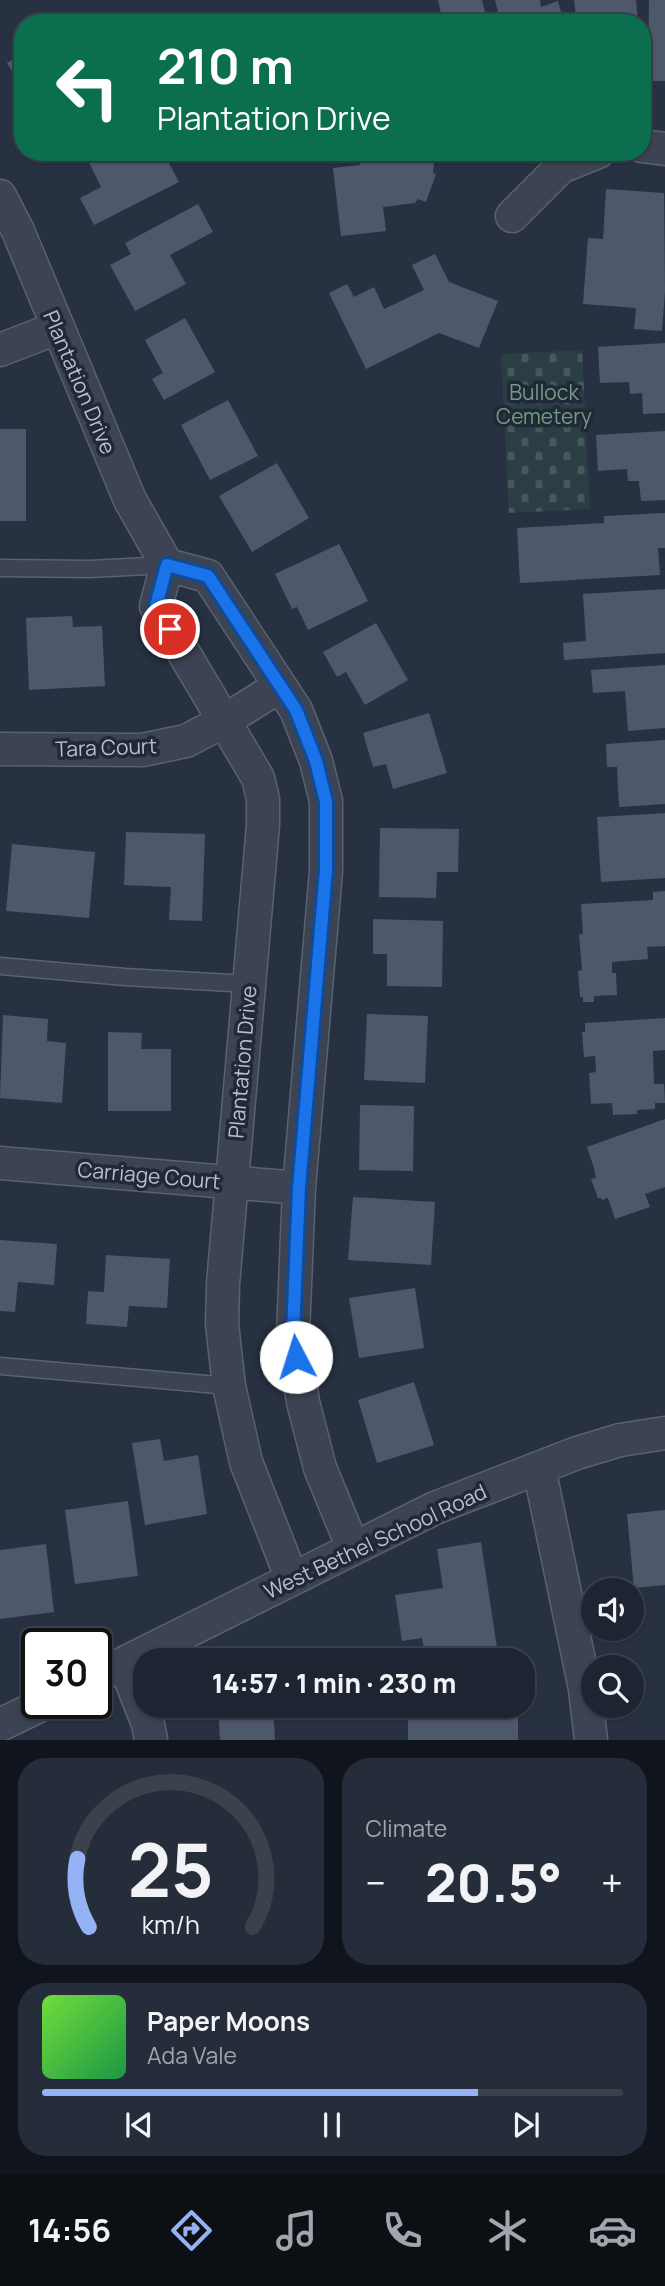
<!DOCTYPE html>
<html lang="en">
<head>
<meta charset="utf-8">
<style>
	:root { --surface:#1e2532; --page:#262d3a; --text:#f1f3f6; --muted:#a1a5ac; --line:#3c424d; --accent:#95b2f5 }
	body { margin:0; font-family:Manrope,sans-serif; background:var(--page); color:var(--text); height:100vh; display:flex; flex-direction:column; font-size:26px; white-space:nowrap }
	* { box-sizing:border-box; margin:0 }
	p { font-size:23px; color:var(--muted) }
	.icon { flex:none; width:38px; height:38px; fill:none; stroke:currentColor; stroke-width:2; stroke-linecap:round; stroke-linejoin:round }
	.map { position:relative; height:1740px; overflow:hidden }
	.sheet { display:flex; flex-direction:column; gap:18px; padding:18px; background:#10141c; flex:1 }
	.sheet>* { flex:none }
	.hud { position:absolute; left:14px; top:14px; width:637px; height:147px; border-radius:28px; box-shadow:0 2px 5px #0004,0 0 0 2px var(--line); background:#0b6e4f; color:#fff; overflow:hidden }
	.controls { position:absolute; left:581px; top:1578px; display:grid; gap:14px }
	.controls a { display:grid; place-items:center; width:63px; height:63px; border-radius:50%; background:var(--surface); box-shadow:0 2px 5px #0004,0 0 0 2px var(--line); font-size:35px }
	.speed { position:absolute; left:21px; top:1628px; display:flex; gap:14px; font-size:35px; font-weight:700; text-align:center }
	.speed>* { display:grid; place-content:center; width:91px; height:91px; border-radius:50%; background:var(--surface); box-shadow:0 2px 5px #0004,0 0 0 2px var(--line); line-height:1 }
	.speed .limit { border:4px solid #111; border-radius:10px; background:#fff; color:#111 }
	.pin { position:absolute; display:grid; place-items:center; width:60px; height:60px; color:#fff; margin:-30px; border:4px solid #fff; border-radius:50%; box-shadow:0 2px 7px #0007 }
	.me { position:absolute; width:77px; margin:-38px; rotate:355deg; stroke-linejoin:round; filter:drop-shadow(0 0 5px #0008) }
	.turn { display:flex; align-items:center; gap:24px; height:147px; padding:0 28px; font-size:32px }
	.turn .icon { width:91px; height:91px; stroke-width:2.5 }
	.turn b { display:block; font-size:49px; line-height:60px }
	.big { font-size:52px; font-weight:800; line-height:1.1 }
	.sheet .tile { flex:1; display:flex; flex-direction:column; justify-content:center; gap:10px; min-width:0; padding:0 24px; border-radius:28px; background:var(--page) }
	.sheet .dial { align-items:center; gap:0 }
	.dial svg { height:182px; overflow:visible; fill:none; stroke:var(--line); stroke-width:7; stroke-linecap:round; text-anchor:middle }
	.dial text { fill:var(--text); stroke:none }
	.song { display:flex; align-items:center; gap:21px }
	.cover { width:84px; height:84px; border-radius:10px; background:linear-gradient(135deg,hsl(100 70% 55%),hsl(140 70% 35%)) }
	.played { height:7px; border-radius:4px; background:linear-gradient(90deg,var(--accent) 75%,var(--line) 75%) }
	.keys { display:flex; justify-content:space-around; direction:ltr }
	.heat { display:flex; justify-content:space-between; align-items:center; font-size:38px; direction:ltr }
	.sheet .tiles { flex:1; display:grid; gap:18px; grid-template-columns:1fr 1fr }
	.tile:last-child { grid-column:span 2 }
	.trip { position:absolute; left:133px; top:1648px; width:402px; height:70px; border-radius:28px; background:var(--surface); box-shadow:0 2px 5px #0004,0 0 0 2px var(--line); font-weight:800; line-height:70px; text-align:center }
	.dock { display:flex; height:112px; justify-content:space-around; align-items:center; background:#0c0f14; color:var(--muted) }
	.dock .icon { width:49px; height:49px }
	.dock .active { color:var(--accent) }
	.dock b { font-size:32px; color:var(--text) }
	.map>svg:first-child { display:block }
	.cemetery { fill:url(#cemetery-stones) }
	.building { fill:#4e586b }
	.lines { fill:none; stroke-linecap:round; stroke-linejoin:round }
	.lane-casing { stroke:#5a616f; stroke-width:19 }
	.street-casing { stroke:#5a616f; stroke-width:35 }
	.lane { stroke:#3c4352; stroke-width:16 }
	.street { stroke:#3c4352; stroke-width:32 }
	.route-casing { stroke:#114b97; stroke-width:18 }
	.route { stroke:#1a73e8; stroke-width:12 }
	.labels { text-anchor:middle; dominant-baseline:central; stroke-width:7; stroke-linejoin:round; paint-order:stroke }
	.street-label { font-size:21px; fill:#b9bfcc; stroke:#212837 }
	.park-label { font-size:21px; fill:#729c7f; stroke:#212837 }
</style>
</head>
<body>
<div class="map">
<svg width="665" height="1740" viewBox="0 0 665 1740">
	<defs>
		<pattern id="cemetery-stones" width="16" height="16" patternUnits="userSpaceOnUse" patternTransform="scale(1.75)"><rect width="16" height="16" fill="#2a3e43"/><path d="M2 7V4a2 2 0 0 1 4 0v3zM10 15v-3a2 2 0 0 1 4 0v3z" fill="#47585d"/></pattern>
	</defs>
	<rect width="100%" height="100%" fill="#283142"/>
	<path class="cemetery" d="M 582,350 L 590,509 L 509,513 L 501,354 Z"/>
	<path class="building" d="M 438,0 L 482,0 L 488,23 L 405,23 L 441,13 Z
		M 495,0 L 540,0 L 541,7 L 558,1 L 564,23 L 501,23 Z
		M 574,0 L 636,0 L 638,23 L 577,23 Z
		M 649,0 L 665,0 L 665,81 L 648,81 Z
		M 23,53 L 23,88 L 7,63 Z
		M 84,152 L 163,152 L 179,182 L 94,225 L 80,198 L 101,187 Z
		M 359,152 L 433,152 L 430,159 L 434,164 L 433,173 L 436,174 L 426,202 L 418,199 L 415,203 L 383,207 L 386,231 L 341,236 L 333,168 L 360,165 Z
		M 606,189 L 664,193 L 665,291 L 662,331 L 634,329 L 636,308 L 583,304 L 588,238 L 603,239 Z
		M 198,204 L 213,232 L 170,255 L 186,284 L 135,311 L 110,265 L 131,254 L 125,243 Z
		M 435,254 L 449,282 L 498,301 L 479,348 L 439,333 L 366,369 L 329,293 L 347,284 L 354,297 L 374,287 L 384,309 L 424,290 L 412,265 Z
		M 185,318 L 215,372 L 164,400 L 152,379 L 163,373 L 145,340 Z
		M 665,343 L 665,413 L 643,414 L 642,393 L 630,394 L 629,382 L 600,383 L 598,347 Z
		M 228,400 L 258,456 L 210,480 L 181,425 Z
		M 0,429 L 26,429 L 26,521 L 0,521 Z
		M 665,431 L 665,500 L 641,501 L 639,481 L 628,481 L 627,469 L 598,471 L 596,435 Z
		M 277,463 L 309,518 L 252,552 L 219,496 Z
		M 665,513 L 665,548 L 658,548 L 660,575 L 520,583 L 517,528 L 604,523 L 604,516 Z
		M 339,544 L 368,601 L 308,630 L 297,607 L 292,609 L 275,574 Z
		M 665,589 L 665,653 L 564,660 L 563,643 L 586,641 L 583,594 Z
		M 72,616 L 73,627 L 102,626 L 105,686 L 29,690 L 26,618 Z
		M 376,623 L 408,680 L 365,705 L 346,672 L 337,677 L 323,652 Z
		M 665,665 L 665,728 L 628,731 L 625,691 L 593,693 L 591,670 Z
		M 429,713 L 447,773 L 393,789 L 386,764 L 373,767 L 363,733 Z
		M 665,740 L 665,804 L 619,807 L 617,767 L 607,767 L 606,744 Z
		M 665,813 L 665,878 L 601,882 L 597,817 Z
		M 380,828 L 459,829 L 458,872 L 437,872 L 436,898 L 379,897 Z
		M 126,832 L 205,834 L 202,921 L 169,920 L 171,887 L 124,885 Z
		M 12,844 L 95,852 L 89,918 L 6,911 Z
		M 665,891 L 665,946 L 647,947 L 648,959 L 612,962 L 612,973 L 616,973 L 617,995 L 594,996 L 594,1002 L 583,1002 L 583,997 L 580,997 L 578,971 L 582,970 L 579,934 L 583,934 L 581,904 L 653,900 L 653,892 Z
		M 373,919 L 443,921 L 442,987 L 387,986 L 387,954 L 373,954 Z
		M 367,1014 L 428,1016 L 425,1083 L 364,1080 Z
		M 3,1015 L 48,1019 L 47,1041 L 66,1043 L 62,1103 L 0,1098 Z
		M 665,1018 L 665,1050 L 653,1051 L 654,1084 L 664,1084 L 665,1103 L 655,1103 L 655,1109 L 637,1110 L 637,1114 L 613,1115 L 612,1103 L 591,1104 L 589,1073 L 596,1072 L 595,1056 L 584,1057 L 582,1032 L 585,1032 L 585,1023 Z
		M 108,1032 L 142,1033 L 141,1049 L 171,1049 L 171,1111 L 108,1111 Z
		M 360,1105 L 414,1106 L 413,1171 L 359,1170 Z
		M 665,1119 L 665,1187 L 645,1194 L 650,1207 L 615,1219 L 608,1198 L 602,1200 L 601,1198 L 598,1198 L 591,1179 L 596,1178 L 594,1168 L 587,1147 Z
		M 353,1197 L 435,1202 L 431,1265 L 348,1260 Z
		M 0,1240 L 57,1244 L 54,1285 L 18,1282 L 15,1312 L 0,1311 Z
		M 106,1255 L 170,1259 L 167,1308 L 129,1306 L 127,1327 L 86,1324 L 88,1291 L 104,1292 Z
		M 415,1288 L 424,1348 L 359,1358 L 349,1298 Z
		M 414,1382 L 434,1445 L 377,1463 L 358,1400 Z
		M 160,1439 L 164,1461 L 198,1455 L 207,1514 L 145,1525 L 132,1443 Z
		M 128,1501 L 138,1576 L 75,1584 L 65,1510 Z
		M 665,1510 L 665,1585 L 634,1588 L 627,1514 Z
		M 481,1542 L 499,1661 L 426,1661 L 422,1638 L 402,1641 L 395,1595 L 443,1588 L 437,1549 Z
		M 46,1544 L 54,1612 L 0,1619 L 0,1550 Z
		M 218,1706 L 273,1706 L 275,1740 L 220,1740 Z
		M 408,1715 L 518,1716 L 518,1740 L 408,1740 Z"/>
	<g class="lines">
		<defs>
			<path id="lane" d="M 0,568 L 90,569 L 167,565
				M 0,966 L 125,977 L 249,984
				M 0,1366 L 229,1386"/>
			<path id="street" d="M 642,146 L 665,149
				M 0,196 L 18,231 L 130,500 L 167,565 L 208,576 L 296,710 L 316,761 L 326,801 L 326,871 L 299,1188 L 293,1334 L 303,1402 L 320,1468 L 353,1548
				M 512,216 L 561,167 L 598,152
				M 0,350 L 57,328
				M 167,565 L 156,606 L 258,778 L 263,799 L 263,825 L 223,1284 L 222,1324 L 229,1386 L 246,1462 L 292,1579
				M 0,749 L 142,750 L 186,741 L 224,721 L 280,686
				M 0,1163 L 299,1188
				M 539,1468 L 585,1689 L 591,1740
				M 124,1663 L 148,1724 L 151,1740
				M 96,1677 L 435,1508 L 577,1453 L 620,1440 L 665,1433
				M 0,1725 L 45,1703"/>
		</defs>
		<use href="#lane" class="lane-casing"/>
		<use href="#street" class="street-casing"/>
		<use href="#lane" class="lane"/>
		<use href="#street" class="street"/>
	</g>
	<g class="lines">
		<defs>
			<path id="route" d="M 170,629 L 156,606 L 167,565 L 208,576 L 296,710 L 316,761 L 326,802 L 326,870 L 299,1188 L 293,1334 L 296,1357"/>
		</defs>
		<use href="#route" class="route-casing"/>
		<use href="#route" class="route"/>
	</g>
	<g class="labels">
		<g class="street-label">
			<text transform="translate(80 382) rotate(67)">Plantation Drive</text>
			<text transform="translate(106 747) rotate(-2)">Tara Court</text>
			<text transform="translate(242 1062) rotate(-85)">Plantation Drive</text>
			<text transform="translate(149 1175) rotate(5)">Carriage Court</text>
			<text transform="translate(375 1541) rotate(-25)">West Bethel School Road</text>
		</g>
		<g class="park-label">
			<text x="544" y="392">Bullock<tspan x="544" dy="24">Cemetery</tspan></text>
		</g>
	</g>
</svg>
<div class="controls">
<a><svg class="icon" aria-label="sound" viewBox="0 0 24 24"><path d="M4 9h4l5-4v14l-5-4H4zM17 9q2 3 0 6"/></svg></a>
<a><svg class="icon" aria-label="search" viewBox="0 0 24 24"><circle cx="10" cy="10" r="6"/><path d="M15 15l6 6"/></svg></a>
</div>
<div class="speed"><div class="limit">30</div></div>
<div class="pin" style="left:170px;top:629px;background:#d93025"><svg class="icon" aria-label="arrive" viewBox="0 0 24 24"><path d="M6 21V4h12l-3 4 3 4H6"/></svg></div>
<svg class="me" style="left:296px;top:1357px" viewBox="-20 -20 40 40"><circle r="19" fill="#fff"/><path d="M0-13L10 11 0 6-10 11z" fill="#1a73e8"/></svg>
<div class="trip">14:57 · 1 min · 230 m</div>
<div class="hud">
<div class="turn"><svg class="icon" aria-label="left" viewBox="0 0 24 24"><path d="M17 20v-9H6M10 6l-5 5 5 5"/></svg><div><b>210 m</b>Plantation Drive</div></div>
</div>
</div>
<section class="sheet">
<div class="tiles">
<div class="tile dial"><svg viewBox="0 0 100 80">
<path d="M14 69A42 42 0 1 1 86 69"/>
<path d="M14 69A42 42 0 0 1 9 39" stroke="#95b2f5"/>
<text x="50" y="56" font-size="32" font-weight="700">25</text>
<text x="50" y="72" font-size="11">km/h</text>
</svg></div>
<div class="tile"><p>Climate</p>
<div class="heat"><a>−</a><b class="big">20.5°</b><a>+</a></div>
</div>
<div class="tile">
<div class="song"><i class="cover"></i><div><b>Paper Moons</b><p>Ada Vale</p></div></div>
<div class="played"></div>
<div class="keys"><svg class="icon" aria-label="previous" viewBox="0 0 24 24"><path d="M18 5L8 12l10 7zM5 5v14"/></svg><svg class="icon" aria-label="pause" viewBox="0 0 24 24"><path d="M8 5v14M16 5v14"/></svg><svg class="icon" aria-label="next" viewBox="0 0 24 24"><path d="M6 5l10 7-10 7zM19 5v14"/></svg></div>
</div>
</div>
</section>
<nav class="dock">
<b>14:56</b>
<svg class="icon active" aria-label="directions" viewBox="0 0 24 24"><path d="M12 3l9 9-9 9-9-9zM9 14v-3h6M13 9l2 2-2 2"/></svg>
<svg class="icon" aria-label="music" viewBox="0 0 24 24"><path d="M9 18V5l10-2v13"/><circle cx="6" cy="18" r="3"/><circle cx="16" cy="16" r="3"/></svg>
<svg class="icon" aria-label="phone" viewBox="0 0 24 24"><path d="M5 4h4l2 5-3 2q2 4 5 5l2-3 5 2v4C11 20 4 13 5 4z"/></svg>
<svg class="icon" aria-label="climate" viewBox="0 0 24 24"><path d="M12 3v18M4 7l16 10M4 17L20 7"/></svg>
<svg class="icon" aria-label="car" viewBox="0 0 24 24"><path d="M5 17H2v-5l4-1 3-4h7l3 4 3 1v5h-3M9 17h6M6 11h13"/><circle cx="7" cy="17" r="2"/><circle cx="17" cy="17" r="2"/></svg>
</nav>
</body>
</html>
